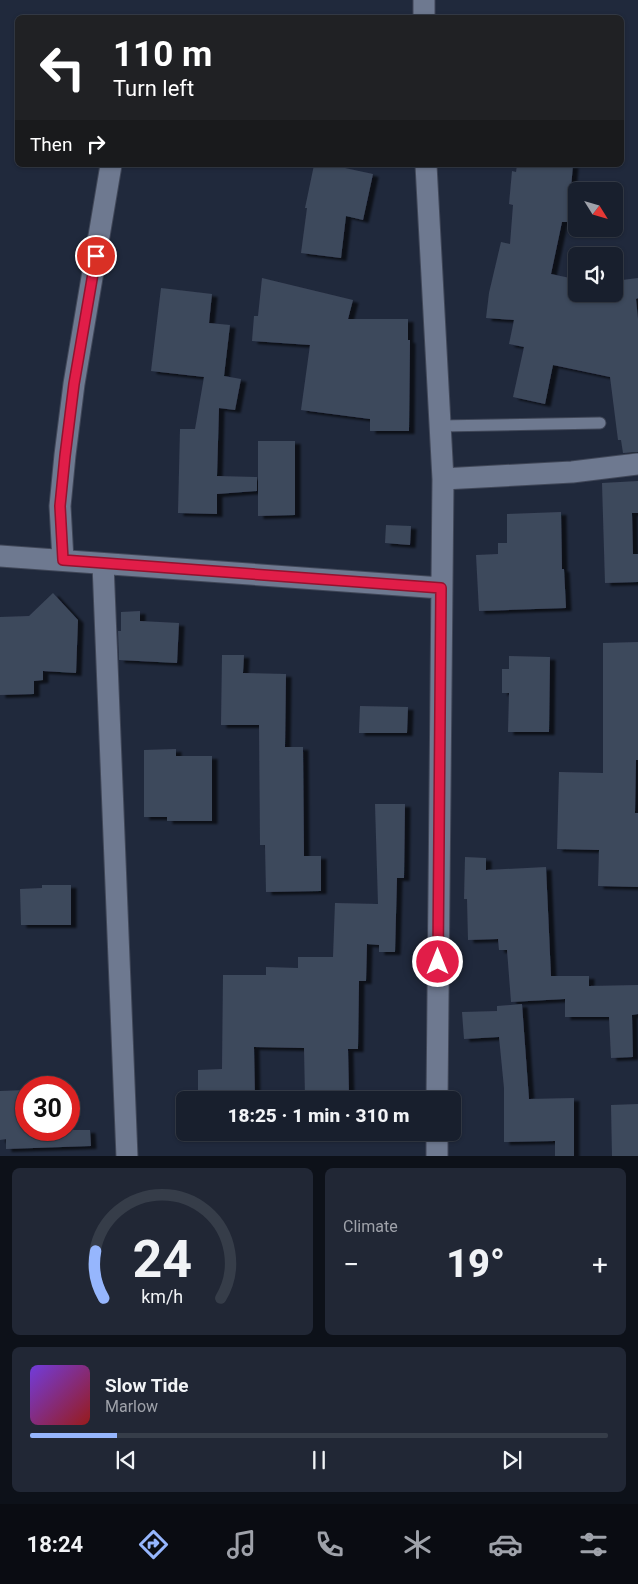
<!DOCTYPE html>
<html lang="en">
<head>
<meta charset="utf-8">
<style>
	:root { --surface:#181f2d; --page:#212735; --text:#f1f3f6; --muted:#9fa2aa; --line:#363d49; --accent:#96b6fd }
	body { margin:0; font-family:Roboto,sans-serif; background:var(--page); color:var(--text); height:100vh; display:flex; flex-direction:column; font-size:19px; white-space:nowrap }
	* { box-sizing:border-box; margin:0 }
	p { font-size:16px; color:var(--muted) }
	.icon { flex:none; width:28px; height:28px; fill:none; stroke:currentColor; stroke-width:2; stroke-linecap:round; stroke-linejoin:round }
	.map { position:relative; height:1156px; overflow:hidden }
	.panel { display:flex; flex-direction:column; gap:12px; padding:12px; background:#0d1119; flex:1 }
	.panel>* { flex:none }
	.top-card { position:absolute; left:15px; top:15px; width:609px; height:152px; border-radius:8px; box-shadow:0 1px 4px #0004,0 0 0 1px var(--line); background:#202124; color:#fff; overflow:hidden }
	.needle { width:32px; rotate:127deg }
	.fabs { position:absolute; left:568px; top:182px; display:grid; gap:10px }
	.fabs a { display:grid; place-items:center; width:55px; height:55px; border-radius:8px; background:var(--surface); box-shadow:0 1px 4px #0004,0 0 0 1px var(--line); font-size:25px }
	.speed { position:absolute; left:15px; top:1076px; display:flex; gap:10px; font-size:25px; font-weight:700; text-align:center }
	.speed>* { display:grid; place-content:center; width:65px; height:65px; border-radius:50%; background:var(--surface); box-shadow:0 1px 4px #0004,0 0 0 1px var(--line); line-height:1 }
	.speed .limit { border:8px solid #d22; background:#fff; color:#111 }
	.pin { position:absolute; display:grid; place-items:center; width:42px; height:42px; color:#fff; margin:-21px; border:2px solid #fff; border-radius:50%; box-shadow:0 1px 5px #0007 }
	.me { position:absolute; width:55px; margin:-28px; rotate:0deg; stroke-linejoin:round; filter:drop-shadow(0 0 4px #0008) }
	.turn { display:flex; align-items:center; gap:18px; height:105px; padding:0 15px; font-size:22px }
	.turn .icon { width:65px; height:65px; stroke-width:2.5 }
	.turn b { display:block; font-size:35px; line-height:42px }
	.then { display:flex; align-items:center; height:48px; padding:0 15px; background:#0003; gap:10px; font-size:19px }
	.big { font-size:38px; font-weight:800; line-height:1.1 }
	.panel .card { flex:1; display:flex; flex-direction:column; justify-content:center; gap:8px; min-width:0; padding:0 18px; border-radius:8px; background:var(--page) }
	.panel .dial { align-items:center; gap:0 }
	.dial svg { height:130px; overflow:visible; fill:none; stroke:var(--line); stroke-width:7; stroke-linecap:round; text-anchor:middle }
	.dial text { fill:var(--text); stroke:none }
	.song { display:flex; align-items:center; gap:15px }
	.cover { width:60px; height:60px; border-radius:8px; background:linear-gradient(135deg,hsl(260 70% 55%),hsl(0 70% 35%)) }
	.played { height:5px; border-radius:2px; background:linear-gradient(90deg,var(--accent) 15%,var(--line) 15%) }
	.keys { display:flex; justify-content:space-around; direction:ltr }
	.heat { display:flex; justify-content:space-between; align-items:center; font-size:28px; direction:ltr }
	.panel .tiles { flex:1; display:grid; gap:12px; grid-template-columns:1fr 1fr }
	.card:last-child { grid-column:span 2 }
	.trip { position:absolute; left:176px; top:1091px; width:285px; height:50px; border-radius:8px; background:var(--surface); box-shadow:0 1px 4px #0004,0 0 0 1px var(--line); font-weight:800; line-height:50px; text-align:center }
	.dock { display:flex; height:80px; justify-content:space-around; align-items:center; background:#0a0c12; color:var(--muted) }
	.dock .icon { width:35px; height:35px }
	.dock .current { color:var(--accent) }
	.dock b { font-size:22px; color:var(--text) }
	.map>svg:first-child { display:block }
	.building { fill:#3e485c; filter:url(#shadow) }
	.lines { fill:none; stroke-linecap:round; stroke-linejoin:round }
	.service-casing { stroke:#404758; stroke-width:13 }
	.minor-casing { stroke:#404758; stroke-width:23 }
	.service { stroke:#6e7990; stroke-width:11 }
	.minor { stroke:#6e7990; stroke-width:21 }
	.route-casing { stroke:#92132f; stroke-width:12 }
	.route { stroke:#e11d48; stroke-width:9 }
</style>
</head>
<body>
<div class="map">
<svg width="638" height="1157" viewBox="0 0 638 1157">
	<defs>
		<filter id="shadow"><feDropShadow dx="5.5" dy="3" stdDeviation="1" flood-color="#0009"/></filter>
	</defs>
	<rect width="100%" height="100%" fill="#20293c"/>
	<path class="building" d="M 314,165 L 331,165 L 373,174 L 363,220 L 346,216 L 341,258 L 301,253 L 307,208 L 305,208 Z
		M 517,165 L 573,165 L 568,222 L 562,222 L 551,274 L 575,279 L 572,294 L 614,294 L 614,281 L 638,278 L 638,298 L 636,299 L 638,319 L 638,452 L 623,453 L 621,440 L 618,440 L 610,377 L 553,365 L 545,404 L 513,397 L 524,347 L 509,344 L 514,320 L 486,318 L 489,293 L 501,242 L 510,244 L 513,205 L 509,204 L 512,171 L 516,172 Z
		M 262,278 L 353,300 L 348,319 L 408,319 L 408,340 L 410,340 L 409,431 L 370,431 L 370,419 L 301,410 L 310,345 L 252,341 L 254,316 L 258,316 Z
		M 161,288 L 212,294 L 209,323 L 230,325 L 224,376 L 241,379 L 235,410 L 219,408 L 217,476 L 257,477 L 257,491 L 217,494 L 217,514 L 178,513 L 180,429 L 195,429 L 204,377 L 151,371 Z
		M 258,441 L 295,441 L 295,515 L 258,516 Z
		M 638,481 L 638,513 L 632,513 L 633,554 L 638,554 L 638,582 L 605,583 L 602,483 Z
		M 561,512 L 562,569 L 564,569 L 566,608 L 479,611 L 476,555 L 498,554 L 498,543 L 507,543 L 507,514 Z
		M 386,525 L 411,526 L 410,545 L 385,543 Z
		M 53,593 L 78,620 L 76,673 L 43,671 L 43,680 L 34,681 L 34,694 L 0,695 L 0,617 L 29,616 Z
		M 140,611 L 140,621 L 179,623 L 177,663 L 119,660 L 118,631 L 121,631 L 121,612 Z
		M 638,642 L 638,760 L 636,760 L 635,813 L 638,813 L 638,887 L 598,886 L 599,850 L 557,849 L 559,772 L 603,773 L 603,643 Z
		M 222,655 L 244,655 L 243,673 L 286,674 L 285,747 L 303,747 L 304,856 L 321,856 L 321,891 L 266,892 L 265,845 L 260,845 L 259,725 L 221,725 Z
		M 509,656 L 550,657 L 549,732 L 508,732 L 509,693 L 502,693 L 502,669 L 509,669 Z
		M 360,706 L 408,707 L 407,733 L 359,733 Z
		M 176,749 L 176,756 L 212,756 L 212,821 L 167,821 L 167,817 L 144,817 L 144,750 Z
		M 375,804 L 405,804 L 404,878 L 397,878 L 395,952 L 379,952 L 379,945 L 367,944 L 366,981 L 359,981 L 358,1049 L 348,1049 L 349,1095 L 305,1097 L 304,1048 L 254,1047 L 255,1100 L 198,1100 L 198,1070 L 222,1069 L 223,975 L 266,975 L 266,967 L 298,968 L 298,957 L 333,957 L 335,903 L 378,904 Z
		M 465,857 L 486,858 L 486,870 L 546,867 L 551,976 L 589,976 L 589,986 L 638,985 L 638,1014 L 632,1015 L 633,1057 L 611,1058 L 609,1017 L 565,1017 L 565,999 L 511,1002 L 507,950 L 499,950 L 498,939 L 468,940 L 467,899 L 464,899 Z
		M 42,885 L 71,885 L 71,925 L 21,925 L 20,889 L 42,888 Z
		M 522,1004 L 529,1099 L 574,1098 L 574,1157 L 555,1157 L 555,1141 L 504,1142 L 504,1088 L 499,1037 L 464,1039 L 462,1012 L 497,1011 L 497,1006 Z
		M 26,1090 L 26,1130 L 90,1130 L 91,1146 L 6,1149 L 6,1139 L 0,1140 L 0,1091 Z
		M 638,1104 L 638,1157 L 612,1157 L 611,1105 Z"/>
	<g class="lines">
		<defs>
			<path id="service" d="M 440,426 L 600,423"/>
			<path id="minor" d="M 424,0 L 424,18
				M 426,165 L 443,479 L 437,1100
				M 443,479 L 572,472 L 638,464
				M 0,556 L 441,588
				M 63,560 L 60,506 L 65,455 L 74,384 L 111,165
				M 103,564 L 127,1157
				M 437,1157 L 437,1132"/>
		</defs>
		<use href="#service" class="service-casing"/>
		<use href="#minor" class="minor-casing"/>
		<use href="#service" class="service"/>
		<use href="#minor" class="minor"/>
	</g>
	<g class="lines">
		<defs>
			<path id="route" d="M 96,256 L 74,384 L 65,456 L 60,506 L 63,560 L 441,588 L 438,962"/>
		</defs>
		<use href="#route" class="route-casing"/>
		<use href="#route" class="route"/>
	</g>
</svg>
<div class="fabs">
<a><svg class="needle" viewBox="-14 -14 28 28"><path d="M0-13l5 13h-10z" fill="#e53935"/><path d="M0 13l5-13h-10z" fill="#9fa2aa"/></svg></a>
<a><svg class="icon" aria-label="sound" viewBox="0 0 24 24"><path d="M4 9h4l5-4v14l-5-4H4zM17 9q2 3 0 6"/></svg></a>
</div>
<div class="speed"><div class="limit">30</div></div>
<div class="pin" style="left:96px;top:256px;background:#d93025"><svg class="icon" aria-label="arrive" viewBox="0 0 24 24"><path d="M6 21V4h12l-3 4 3 4H6"/></svg></div>
<svg class="me" style="left:438px;top:962px" viewBox="-20 -20 40 40"><circle r="17" fill="#e11d48" stroke="#fff" stroke-width="3"/><path d="M0-11L8 9 0 5-8 9z" fill="#fff"/></svg>
<div class="trip">18:25 · 1 min · 310 m</div>
<div class="top-card">
<div class="turn"><svg class="icon" aria-label="left" viewBox="0 0 24 24"><path d="M17 20v-9H6M10 6l-5 5 5 5"/></svg><div><b>110 m</b>Turn left</div></div>
<div class="then">Then<svg class="icon" aria-label="right" viewBox="0 0 24 24"><path d="M7 20v-9h11M14 6l5 5-5 5"/></svg></div>
</div>
</div>
<section class="panel">
<div class="tiles">
<div class="card dial"><svg viewBox="0 0 100 80">
<path d="M14 69A42 42 0 1 1 86 69"/>
<path d="M14 69A42 42 0 0 1 9 40" stroke="#96b6fd"/>
<text x="50" y="56" font-size="32" font-weight="700">24</text>
<text x="50" y="72" font-size="11">km/h</text>
</svg></div>
<div class="card"><p>Climate</p>
<div class="heat"><a>−</a><b class="big">19°</b><a>+</a></div>
</div>
<div class="card">
<div class="song"><i class="cover"></i><div><b>Slow Tide</b><p>Marlow</p></div></div>
<div class="played"></div>
<div class="keys"><svg class="icon" aria-label="previous" viewBox="0 0 24 24"><path d="M18 5L8 12l10 7zM5 5v14"/></svg><svg class="icon" aria-label="pause" viewBox="0 0 24 24"><path d="M8 5v14M16 5v14"/></svg><svg class="icon" aria-label="next" viewBox="0 0 24 24"><path d="M6 5l10 7-10 7zM19 5v14"/></svg></div>
</div>
</div>
</section>
<nav class="dock">
<b>18:24</b>
<svg class="icon current" aria-label="directions" viewBox="0 0 24 24"><path d="M12 3l9 9-9 9-9-9zM9 14v-3h6M13 9l2 2-2 2"/></svg>
<svg class="icon" aria-label="music" viewBox="0 0 24 24"><path d="M9 18V5l10-2v13"/><circle cx="6" cy="18" r="3"/><circle cx="16" cy="16" r="3"/></svg>
<svg class="icon" aria-label="phone" viewBox="0 0 24 24"><path d="M5 4h4l2 5-3 2q2 4 5 5l2-3 5 2v4C11 20 4 13 5 4z"/></svg>
<svg class="icon" aria-label="climate" viewBox="0 0 24 24"><path d="M12 3v18M4 7l16 10M4 17L20 7"/></svg>
<svg class="icon" aria-label="car" viewBox="0 0 24 24"><path d="M5 17H2v-5l4-1 3-4h7l3 4 3 1v5h-3M9 17h6M6 11h13"/><circle cx="7" cy="17" r="2"/><circle cx="17" cy="17" r="2"/></svg>
<svg class="icon" aria-label="filters" viewBox="0 0 24 24"><path d="M4 7h16M4 17h16"/><circle cx="9" cy="7" r="2"/><circle cx="15" cy="17" r="2"/></svg>
</nav>
</body>
</html>
